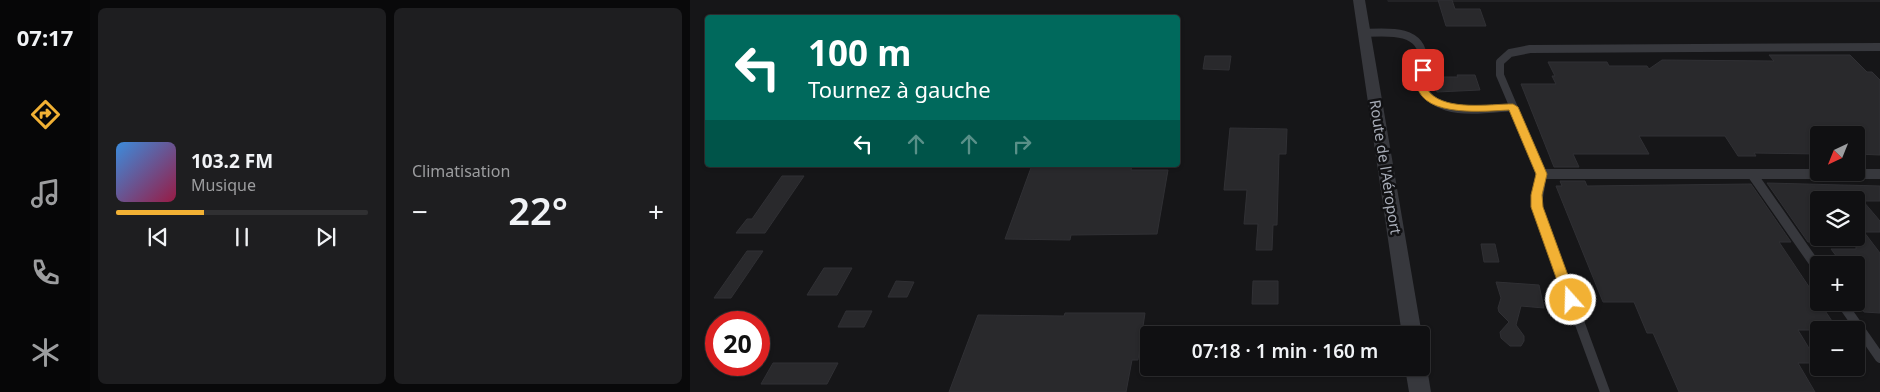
<!DOCTYPE html>
<html lang="fr">
<head>
<meta charset="utf-8">
<style>
	:root { --surface:#101012; --page:#1e1e20; --text:#f1f3f6; --muted:#9c9d9f; --line:#303032; --accent:#f2b134 }
	body { margin:0; font-family:"Noto Sans",sans-serif; background:var(--page); color:var(--text); height:100vh; display:flex; flex-direction:column; font-size:19px; white-space:nowrap }
	* { box-sizing:border-box; margin:0 }
	p { font-size:16px; color:var(--muted) }
	.icon { flex:none; width:28px; height:28px; fill:none; stroke:currentColor; stroke-width:2; stroke-linecap:round; stroke-linejoin:round }
	.map { position:relative; flex:1; overflow:hidden }
	.details { display:flex; flex-direction:column; gap:8px; padding:8px; background:#09090a; width:600px }
	.details>* { flex:none }
	.top-card { position:absolute; left:15px; top:15px; width:475px; height:152px; border-radius:5px; box-shadow:0 1px 4px #0004,0 0 0 1px var(--line); background:#00695c; color:#fff; overflow:hidden }
	.needle { width:32px; rotate:223deg }
	.fabs { position:absolute; left:1120px; top:126px; display:grid; gap:10px }
	.fabs a { display:grid; place-items:center; width:55px; height:55px; border-radius:5px; background:var(--surface); box-shadow:0 1px 4px #0004,0 0 0 1px var(--line); font-size:25px }
	.speed { position:absolute; left:15px; top:311px; display:flex; gap:10px; font-size:25px; font-weight:700; text-align:center }
	.speed>* { display:grid; place-content:center; width:65px; height:65px; border-radius:50%; background:var(--surface); box-shadow:0 1px 4px #0004,0 0 0 1px var(--line); line-height:1 }
	.speed .limit { border:8px solid #d22; background:#fff; color:#111 }
	.pin { position:absolute; display:grid; place-items:center; width:42px; height:42px; color:#fff; margin:-21px; border-radius:10px; box-shadow:0 2px 8px #0006 }
	.me { position:absolute; width:55px; margin:-28px; rotate:340deg; stroke-linejoin:round; filter:drop-shadow(0 0 4px #0008) }
	.turn { display:flex; align-items:center; gap:18px; height:105px; padding:0 20px; font-size:22px }
	.turn .icon { width:65px; height:65px; stroke-width:2.5 }
	.turn b { display:block; font-size:35px; line-height:42px }
	.lanes { display:flex; align-items:center; height:48px; padding:0 20px; background:#0003; justify-content:center; gap:25px; direction:ltr }
	.lanes .off { opacity:.35 }
	.big { font-size:38px; font-weight:600; line-height:1.1 }
	.details .card { flex:1; display:flex; flex-direction:column; justify-content:center; gap:8px; min-width:0; padding:0 18px; border-radius:8px; background:var(--page) }
	.song { display:flex; align-items:center; gap:15px }
	.cover { width:60px; height:60px; border-radius:8px; background:linear-gradient(135deg,hsl(210 70% 55%),hsl(340 70% 35%)) }
	.played { height:5px; border-radius:2px; background:linear-gradient(90deg,var(--accent) 35%,var(--line) 35%) }
	.keys { display:flex; justify-content:space-around; direction:ltr }
	.heat { display:flex; justify-content:space-between; align-items:center; font-size:28px; direction:ltr }
	.details .tiles { flex:1; display:grid; gap:8px; grid-template-columns:repeat(2,1fr) }
	.trip { position:absolute; left:450px; top:326px; width:290px; height:50px; border-radius:5px; background:var(--surface); box-shadow:0 1px 4px #0004,0 0 0 1px var(--line); font-weight:600; line-height:50px; text-align:center }
	main { display:flex; flex:1; min-height:0 }
	.tabs { display:flex; flex-direction:column; width:90px; justify-content:space-around; align-items:center; background:#060607; color:var(--muted) }
	.tabs .icon { width:35px; height:35px }
	.tabs .selected { color:var(--accent) }
	.tabs b { font-size:22px; color:var(--text) }
	.map>svg:first-child { display:block }
	.built { fill:#222225 }
	.building { fill:#29292c; stroke:#303034 }
	.lines { fill:none; stroke-linecap:round; stroke-linejoin:round }
	.service-far1 { stroke:#37383d; stroke-width:8 }
	.service { stroke:#37383d; stroke-width:10 }
	.minor { fill:#37383d; fill-rule:evenodd }
	.route { fill:#f2b134; stroke:#9d7322 }
	.labels { text-anchor:middle; dominant-baseline:central; stroke-width:5; stroke-linejoin:round; paint-order:stroke }
	.street-label { font-size:15px; fill:#a8adb8; stroke:#111113 }
</style>
</head>
<body>
<main>
<nav class="tabs">
<b>07:17</b>
<svg class="icon selected" aria-label="directions" viewBox="0 0 24 24"><path d="M12 3l9 9-9 9-9-9zM9 14v-3h6M13 9l2 2-2 2"/></svg>
<svg class="icon" aria-label="music" viewBox="0 0 24 24"><path d="M9 18V5l10-2v13"/><circle cx="6" cy="18" r="3"/><circle cx="16" cy="16" r="3"/></svg>
<svg class="icon" aria-label="phone" viewBox="0 0 24 24"><path d="M5 4h4l2 5-3 2q2 4 5 5l2-3 5 2v4C11 20 4 13 5 4z"/></svg>
<svg class="icon" aria-label="climate" viewBox="0 0 24 24"><path d="M12 3v18M4 7l16 10M4 17L20 7"/></svg>
</nav>
<section class="details">
<div class="tiles">
<div class="card">
<div class="song"><i class="cover"></i><div><b>103.2 FM</b><p>Musique</p></div></div>
<div class="played"></div>
<div class="keys"><svg class="icon" aria-label="previous" viewBox="0 0 24 24"><path d="M18 5L8 12l10 7zM5 5v14"/></svg><svg class="icon" aria-label="pause" viewBox="0 0 24 24"><path d="M8 5v14M16 5v14"/></svg><svg class="icon" aria-label="next" viewBox="0 0 24 24"><path d="M6 5l10 7-10 7zM19 5v14"/></svg></div>
</div>
<div class="card"><p>Climatisation</p>
<div class="heat"><a>−</a><b class="big">22°</b><a>+</a></div>
</div>
</div>
</section>
<div class="map">
<svg width="1190" height="392" viewBox="0 0 1190 392">
	<rect width="100%" height="100%" fill="#161618"/>
	<path class="built" d="M 697,0 L 1190,0 L 1190,2 L 698,2 Z"/>
	<path class="building" d="M 748,0 L 762,0 L 765,9 L 790,9 L 796,26 L 756,26 Z
		M 1079,55 L 1160,55 L 1177,72 L 1182,72 L 1190,80 L 1190,155 L 1166,154 L 1166,134 L 1129,134 L 1129,154 L 1064,153 L 1066,156 L 1048,156 L 1035,136 L 949,136 L 959,154 L 883,154 L 889,167 L 864,167 L 831,84 L 866,84 L 862,76 L 865,76 L 858,62 L 917,62 L 919,66 L 957,66 L 959,69 L 972,60 L 1084,61 Z
		M 515,56 L 541,56 L 539,70 L 513,69 Z
		M 767,75 L 785,75 L 790,90 L 747,92 L 743,77 L 768,77 Z
		M 540,128 L 597,129 L 596,154 L 589,154 L 587,225 L 583,225 L 582,250 L 566,250 L 568,224 L 554,224 L 557,190 L 534,190 Z
		M 342,165 L 442,165 L 441,170 L 478,170 L 467,234 L 381,235 L 380,240 L 315,239 Z
		M 92,176 L 114,176 L 75,233 L 46,233 L 57,219 L 62,219 Z
		M 870,181 L 895,181 L 897,186 L 1061,184 L 1101,242 L 1089,242 L 1148,330 L 1108,330 L 1128,363 L 1108,363 L 1125,392 L 989,392 L 963,333 L 957,333 L 944,302 L 913,302 L 866,186 L 872,186 Z
		M 1077,183 L 1190,186 L 1190,201 L 1173,201 L 1190,221 L 1190,232 L 1174,232 L 1190,253 L 1190,313 L 1174,312 L 1166,298 L 1166,265 L 1153,265 L 1141,249 L 1166,249 L 1166,199 L 1129,199 L 1129,242 L 1118,242 Z
		M 791,244 L 805,244 L 809,262 L 794,262 Z
		M 57,251 L 73,251 L 41,298 L 24,298 Z
		M 134,268 L 162,268 L 147,295 L 117,295 Z
		M 206,281 L 224,282 L 217,297 L 198,297 Z
		M 563,281 L 588,281 L 588,304 L 562,304 Z
		M 806,282 L 849,285 L 854,308 L 831,306 L 826,325 L 834,336 L 834,341 L 831,346 L 820,346 L 811,338 L 810,332 L 819,322 L 809,312 L 808,308 L 811,298 Z
		M 156,311 L 182,311 L 174,327 L 148,327 Z
		M 375,313 L 455,313 L 448,360 L 442,360 L 436,392 L 259,392 L 288,315 L 374,316 Z
		M 83,363 L 148,363 L 137,384 L 71,384 Z"/>
	<g class="lines">
		<path class="service-far1" d="M 674,33 C 696,32 732,28 733,59 C 734,69 731,80 734,90 C 751,118 796,109 823,107
			M 850,169 L 810,75 L 810,62 L 820,53 L 840,49 L 1190,47"/>
		<path class="service" d="M 849,168 C 854,179 847,194 847,207 L 915,392
			M 852,174 L 1190,174
			M 1062,174 L 1129,270
			M 1151,302 L 1190,358"/>
		<path class="minor" d="M 663,0 L 675,0 L 732,335 L 731,338 L 731,335 L 712,335 Z
			M 731,360 L 737,368 L 741,392 L 719,392 L 715,368 L 731,368 Z"/>
	</g>
	<path class="route" d="M 733,67 L 737,70 C 737,77 735,87 740,93 C 758,111 799,104 823,104 L 828,107 L 857,174 L 852,195 L 853,207 L 887,300 L 885,303 L 881,305 L 876,303 L 874,300 L 841,207 L 841,195 L 846,174 L 819,110 C 797,111 734,118 727,86 C 727,81 728,75 728,70 Z"/>
	<g class="labels">
		<g class="street-label">
			<text transform="translate(696 167) rotate(81)">Route de l'Aéroport</text>
		</g>
	</g>
</svg>
<div class="fabs">
<a><svg class="needle" viewBox="-14 -14 28 28"><path d="M0-13l5 13h-10z" fill="#e53935"/><path d="M0 13l5-13h-10z" fill="#9c9d9f"/></svg></a>
<a><svg class="icon" aria-label="layers" viewBox="0 0 24 24"><path d="M12 4l9 5-9 5-9-5zM3 14l9 5 9-5"/></svg></a>
<a>+</a>
<a>−</a>
</div>
<div class="speed"><div class="limit">20</div></div>
<div class="pin" style="left:733px;top:70px;background:#d93025"><svg class="icon" aria-label="arrive" viewBox="0 0 24 24"><path d="M6 21V4h12l-3 4 3 4H6"/></svg></div>
<svg class="me" style="left:881px;top:300px" viewBox="-20 -20 40 40"><circle r="17" fill="#f2b134" stroke="#fff" stroke-width="3"/><path d="M0-11L8 9 0 5-8 9z" fill="#fff"/></svg>
<div class="trip">07:18 · 1 min · 160 m</div>
<div class="top-card">
<div class="turn"><svg class="icon" aria-label="left" viewBox="0 0 24 24"><path d="M17 20v-9H6M10 6l-5 5 5 5"/></svg><div><b>100 m</b>Tournez à gauche</div></div>
<div class="lanes"><svg class="icon" aria-label="left" viewBox="0 0 24 24"><path d="M17 20v-9H6M10 6l-5 5 5 5"/></svg><svg class="icon off" aria-label="ahead" viewBox="0 0 24 24"><path d="M12 20V5M6 11l6-6 6 6"/></svg><svg class="icon off" aria-label="ahead" viewBox="0 0 24 24"><path d="M12 20V5M6 11l6-6 6 6"/></svg><svg class="icon off" aria-label="right" viewBox="0 0 24 24"><path d="M7 20v-9h11M14 6l5 5-5 5"/></svg></div>
</div>
</div>
</main>
</body>
</html>
